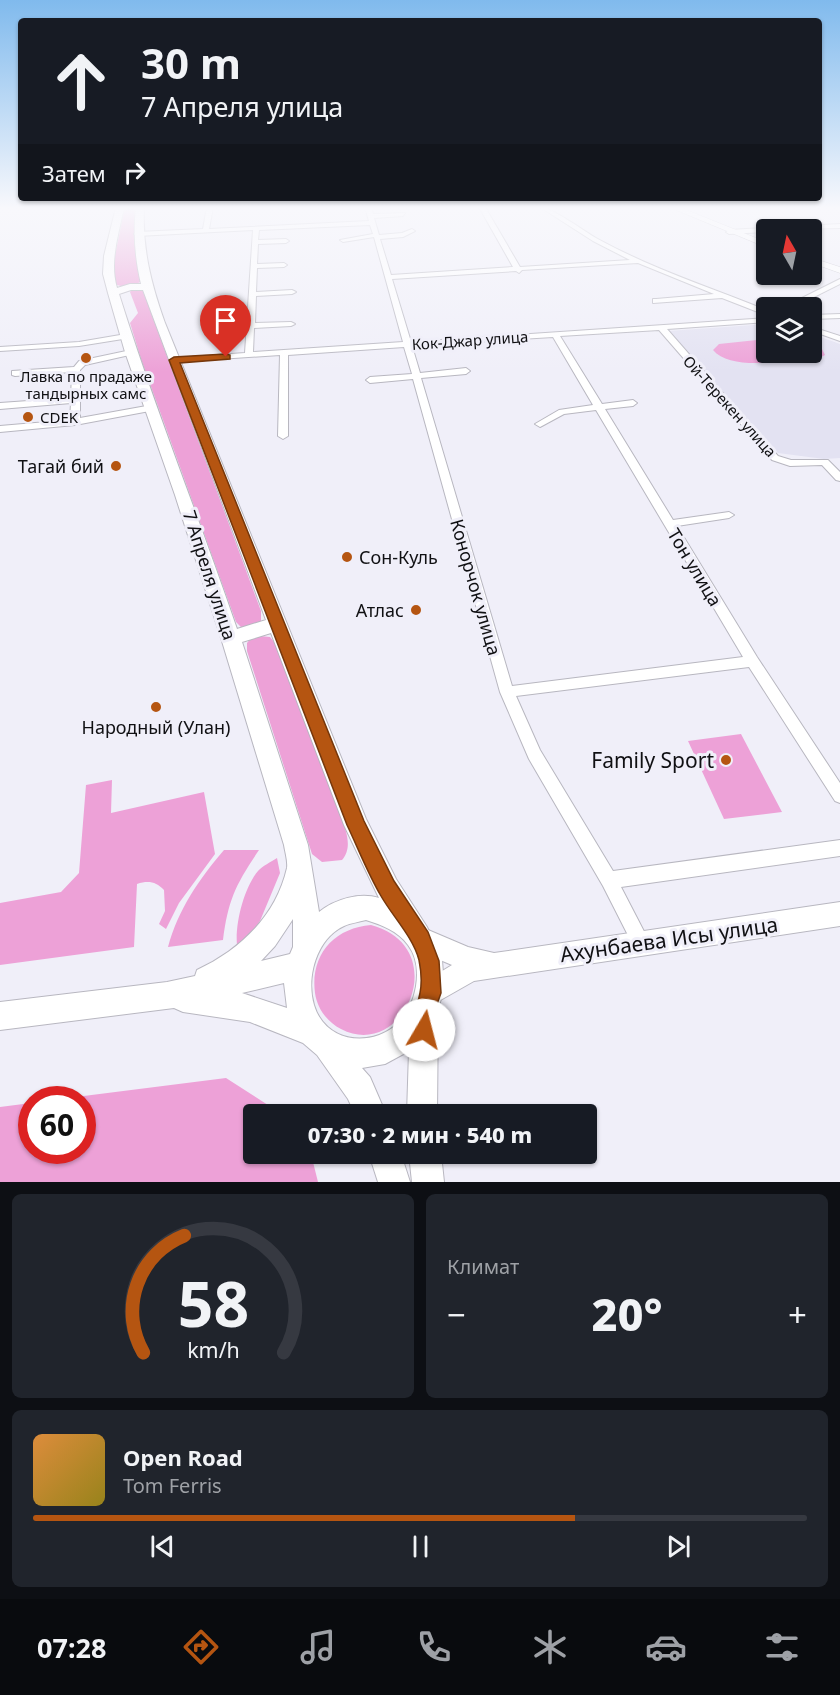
<!DOCTYPE html>
<html lang="ru">
<head>
<meta charset="utf-8">
<style>
	:root { --surface:#171b24; --page:#20242c; --text:#f1f3f6; --muted:#9ea1a6; --line:#363941; --accent:#b55511 }
	body { margin:0; font-family:"Noto Sans",sans-serif; background:var(--page); color:var(--text); height:100vh; display:flex; flex-direction:column; font-size:22px; white-space:nowrap }
	* { box-sizing:border-box; margin:0 }
	p { font-size:20px; color:var(--muted) }
	.icon { flex:none; width:33px; height:33px; fill:none; stroke:currentColor; stroke-width:2; stroke-linecap:round; stroke-linejoin:round }
	.map { position:relative; height:1182px; overflow:hidden }
	.details { display:flex; flex-direction:column; gap:12px; padding:12px; background:#0d0f14; flex:1 }
	.details>* { flex:none }
	.banner { position:absolute; left:18px; top:18px; width:804px; height:183px; border-radius:6px; box-shadow:0 2px 4px #0004; background:#171b24; color:var(--text); overflow:hidden }
	.needle { width:39px; rotate:351deg }
	.fabs { position:absolute; left:756px; top:219px; display:grid; gap:12px }
	.fabs a { display:grid; place-items:center; width:66px; height:66px; border-radius:6px; background:var(--surface); box-shadow:0 2px 4px #0004; font-size:30px }
	.speed { position:absolute; left:18px; top:1086px; display:flex; gap:12px; font-size:30px; font-weight:700; text-align:center }
	.speed>* { display:grid; place-content:center; width:78px; height:78px; border-radius:50%; background:var(--surface); box-shadow:0 2px 4px #0004; line-height:1 }
	.speed .limit { border:9px solid #d22; background:#fff; color:#111 }
	.pin { position:absolute; display:grid; place-items:center; width:51px; height:51px; color:#fff; margin:-62px -26px; border-radius:50% 50% 50% 0; rotate:-45deg; box-shadow:0 0 6px #0007 }
	.pin .icon { rotate:45deg }
	.me { position:absolute; width:66px; margin:-33px; rotate:8deg; stroke-linejoin:round; filter:drop-shadow(0 0 4px #0008) }
	.turn { display:flex; align-items:center; gap:21px; height:126px; padding:0 24px; font-size:27px }
	.turn .icon { width:78px; height:78px; stroke-width:2.5 }
	.turn b { display:block; font-size:42px; line-height:51px }
	.then { display:flex; align-items:center; height:57px; padding:0 24px; background:#0003; gap:12px; font-size:22px }
	.big { font-size:45px; font-weight:800; line-height:1.1 }
	.details .widget { flex:1; display:flex; flex-direction:column; justify-content:center; gap:9px; min-width:0; padding:0 21px; border-radius:9px; background:var(--page) }
	.details .dial { align-items:center; gap:0 }
	.dial svg { height:156px; overflow:visible; fill:none; stroke:var(--line); stroke-width:7; stroke-linecap:round; text-anchor:middle }
	.dial text { fill:var(--text); stroke:none }
	.song { display:flex; align-items:center; gap:18px }
	.cover { width:72px; height:72px; border-radius:9px; background:linear-gradient(135deg,hsl(30 70% 55%),hsl(50 70% 35%)) }
	.played { height:6px; border-radius:3px; background:linear-gradient(90deg,var(--accent) 70%,var(--line) 70%) }
	.keys { display:flex; justify-content:space-around; direction:ltr }
	.heat { display:flex; justify-content:space-between; align-items:center; font-size:33px; direction:ltr }
	.details .tiles { flex:1; display:grid; gap:12px; grid-template-columns:1fr 1fr }
	.widget:last-child { grid-column:span 2 }
	.trip { position:absolute; left:243px; top:1104px; width:354px; height:60px; border-radius:6px; background:var(--surface); box-shadow:0 2px 4px #0004; font-weight:800; line-height:60px; text-align:center }
	.menu { display:flex; height:96px; justify-content:space-around; align-items:center; background:#090b0e; color:var(--muted) }
	.menu .icon { width:42px; height:42px }
	.menu .selected { color:var(--accent) }
	.menu b { font-size:27px; color:var(--text) }
	.map>svg:first-child { display:block }
	.built { fill:#e3e2f2 }
	.green { fill:#eda1d7 }
	.lines { fill:none; stroke-linecap:round; stroke-linejoin:round }
	.minor-casing { stroke:#b8b7c0; stroke-width:2 }
	.tertiary-casing { stroke:#b8b7c0; stroke-width:1 }
	.secondary-casing { stroke:#b8b7c0; stroke-width:2 }
	.primary-casing { stroke:#b8b7c0; stroke-width:2 }
	.minor { fill:#fff; fill-rule:evenodd }
	.tertiary { fill:#fff; fill-rule:evenodd }
	.secondary { fill:#fff; fill-rule:evenodd }
	.primary { fill:#fff; fill-rule:evenodd }
	.route { fill:#b55511; stroke:#76370b; stroke-width:1.5 }
	.poi-dot { fill:#b55511; stroke:#f0eff9; stroke-width:2 }
	.labels { text-anchor:middle; dominant-baseline:central; stroke-width:6; stroke-linejoin:round; paint-order:stroke }
	.far-street-label { font-size:15px; fill:#101013; stroke:#f0eff9 }
	.far-poi-label { font-size:15px; fill:#101013; stroke:#f0eff9 }
	.poi-label { font-size:18px; fill:#101013; stroke:#f0eff9; text-anchor:end }
	.street-label { font-size:18px; fill:#101013; stroke:#f0eff9 }
	.near-poi-label { font-size:21px; fill:#101013; stroke:#f0eff9; text-anchor:end }
	.near-street-label { font-size:21px; fill:#101013; stroke:#f0eff9 }
</style>
</head>
<body>
<div class="map">
<svg width="840" height="1182" viewBox="0 0 840 1182">
	<rect width="100%" height="100%" fill="#f0eff9"/>
	<path class="built" d="M 766,324 L 766,352 L 812,352 L 812,334 L 840,344 L 840,458 L 824,459 L 778,453 L 668,331 Z"/>
	<path class="green" d="M 125,207 L 136,207 L 134,241 L 141,281 C 135,287 122,288 115,284 L 114,260 Z
		M 132,289 L 142,289 L 147,302 L 261,611 L 261,622 L 242,628 L 236,622 L 141,359 L 130,323 L 138,313 L 130,292 Z
		M 766,339 L 766,352 L 812,352 L 812,341 L 821,347 L 825,355 L 821,357 C 793,359 732,373 713,350 L 719,344 Z
		M 260,636 L 270,637 L 275,643 L 341,816 C 346,831 353,847 342,860 L 322,862 L 312,854 L 247,651 L 247,643 L 251,638 Z
		M 741,734 L 782,812 L 724,819 L 688,741 Z
		M 112,780 L 111,813 L 204,792 L 215,854 L 179,903 L 166,929 L 159,924 L 165,911 L 164,890 C 156,882 149,880 137,884 L 134,947 L 0,965 L 0,903 L 61,892 L 79,873 L 86,785 Z
		M 224,850 L 259,850 C 236,884 228,900 223,940 L 168,947 C 178,910 199,879 224,850 Z
		M 277,858 L 280,873 L 260,921 L 238,952 C 233,930 243,889 258,871 C 262,866 271,862 277,858 Z
		M 371,925 C 454,947 404,1062 341,1029 C 327,1022 317,1008 315,993 C 310,955 334,928 371,925 Z
		M 226,1078 L 282,1114 L 254,1114 L 254,1154 L 311,1154 L 318,1182 L 0,1182 L 0,1107 L 31,1103 L 32,1150 L 82,1150 L 82,1100 L 60,1099 Z"/>
	<g class="lines">
		<defs>
			<path id="minor" d="M 207,207 L 213,207 L 209,229 L 369,221 L 365,207 L 371,207 L 373,214 L 405,213 L 403,216 L 374,218 L 379,235 L 402,233 L 412,229 L 415,231 L 403,237 L 380,239 L 391,275 L 513,267 L 479,207 L 485,207 L 520,267 L 630,260 L 593,241 L 540,207 C 551,207 584,231 596,238 C 650,268 709,287 766,310 L 766,314 L 763,314 L 722,298 L 653,303 L 653,299 L 656,299 L 714,294 L 638,263 L 522,270 L 519,273 L 516,271 L 392,279 L 411,342 L 766,318 L 766,322 L 667,329 L 778,456 L 791,460 L 828,460 L 840,472 L 840,481 L 836,480 L 822,465 L 790,466 L 772,460 L 659,330 L 560,336 L 602,404 L 633,400 L 637,403 L 633,406 L 605,409 L 673,520 L 729,512 L 734,515 L 729,518 L 677,526 L 757,657 L 840,783 L 840,803 L 835,801 L 749,667 L 516,696 L 540,750 L 613,871 L 840,840 L 840,856 L 621,887 L 650,943 L 647,949 L 641,952 L 635,949 L 603,886 L 529,759 L 500,692 L 413,379 L 370,383 L 366,380 L 370,377 L 412,374 L 404,347 L 288,355 L 288,436 L 283,439 L 278,436 L 280,355 L 174,362 L 170,360 L 174,358 L 245,353 L 253,230 L 137,236 L 134,234 L 137,232 L 203,229 ZM 370,225 L 373,234 L 340,240 L 343,242 L 374,237 L 403,342 L 253,352 L 254,328 L 291,326 L 295,324 L 291,322 L 255,323 L 256,296 L 292,294 L 296,292 L 292,290 L 256,292 L 257,268 L 284,267 L 287,265 L 284,263 L 257,264 L 258,244 L 286,243 L 289,241 L 286,239 L 258,240 L 259,230 ZM 553,337 L 593,405 L 559,410 L 535,424 L 540,427 L 564,414 L 596,410 L 743,657 L 512,686 L 421,378 L 466,374 L 470,371 L 466,368 L 420,373 L 412,346 Z
				M 840,224 L 840,228 L 766,230 L 766,232 L 729,234 L 726,232 L 729,230 Z
				M 840,279 L 840,284 L 792,308 L 782,308 Z
				M 840,314 L 840,318 L 812,319 L 812,315 Z
				M 812,327 L 840,336 L 840,341 L 812,331 Z
				M 126,334 L 129,334 L 129,338 L 79,346 L 0,351 L 0,347 L 79,342 Z
				M 131,350 L 135,352 L 134,354 L 85,365 L 80,370 L 80,418 L 152,405 L 155,406 L 155,410 L 75,425 L 0,432 L 0,426 L 70,420 L 71,403 L 0,409 L 0,403 L 71,398 L 72,372 L 15,376 L 12,375 L 12,371 L 74,367 L 79,361 Z"/>
			<path id="tertiary" d="M 669,207 L 679,207 L 766,242 L 766,247 Z
				M 812,258 L 840,267 L 840,273 L 812,263 Z"/>
			<path id="secondary" d="M 840,902 L 840,926 L 474,981 L 430,1006 L 421,1002 L 417,993 L 421,984 L 452,965 L 412,948 L 409,939 L 412,930 L 421,927 L 468,947 L 494,953 Z"/>
			<path id="primary" d="M 116,207 L 124,207 C 119,234 109,261 117,288 L 130,284 L 141,284 C 135,258 133,234 136,207 L 144,207 C 142,248 151,284 165,323 L 366,819 L 396,879 L 427,927 L 442,960 L 444,987 L 438,1010 L 437,1114 L 407,1114 L 409,1051 L 385,1064 L 362,1068 L 370,1077 L 386,1114 L 355,1114 L 348,1099 L 317,1055 L 303,1043 L 250,1022 L 183,1012 L 174,1008 L 0,1030 L 0,1002 L 167,982 L 195,976 L 197,970 C 240,950 276,916 287,868 C 288,861 285,852 284,845 L 221,638 L 175,495 L 125,352 L 108,293 L 103,274 L 104,256 ZM 131,290 L 143,290 L 266,620 L 237,629 C 199,517 154,407 119,294 ZM 271,633 L 344,825 L 379,898 C 360,892 335,899 319,912 L 308,845 L 242,642 ZM 293,919 L 293,947 L 290,954 L 261,961 L 275,946 ZM 366,920 C 382,925 398,931 408,945 C 425,967 416,1008 396,1025 C 369,1048 325,1042 314,1005 C 306,978 316,939 344,926 C 351,923 359,922 366,920 ZM 284,983 L 287,1008 L 242,993 Z
				M 369,1154 L 401,1154 L 410,1182 L 378,1182 Z
				M 409,1154 L 441,1154 L 444,1182 L 412,1182 Z"/>
		</defs>
		<use href="#minor" class="minor-casing"/>
		<use href="#tertiary" class="tertiary-casing"/>
		<use href="#secondary" class="secondary-casing"/>
		<use href="#primary" class="primary-casing"/>
		<use href="#minor" class="minor"/>
		<use href="#tertiary" class="tertiary"/>
		<use href="#secondary" class="secondary"/>
		<use href="#primary" class="primary"/>
	</g>
	<linearGradient id="sky" x2="0" y2="1"><stop stop-color="#80baed"/><stop offset="0.56" stop-color="#f8f8fc"/><stop offset="1" stop-color="#f8f8fc" stop-opacity="0"/></linearGradient>
	<rect width="840" height="372" fill="url(#sky)"/>
	<path class="route" d="M 226,354 L 230,355 L 230,359 L 180,363 L 364,821 L 394,881 L 428,932 L 439,961 L 441,993 L 435,1010 L 435,1030 L 431,1038 L 424,1041 L 416,1038 C 409,1021 417,1009 420,993 C 422,983 421,970 419,960 C 413,937 393,917 381,896 C 368,874 358,848 347,825 L 169,360 L 174,357 Z"/>
	<g class="poi-dot">
		<circle cx="86" cy="358" r="6"/>
		<circle cx="28" cy="417" r="6"/>
		<circle cx="116" cy="466" r="6"/>
		<circle cx="347" cy="557" r="6"/>
		<circle cx="416" cy="610" r="6"/>
		<circle cx="156" cy="707" r="6"/>
		<circle cx="726" cy="760" r="6"/>
	</g>
	<g class="labels">
		<g class="far-street-label">
			<text transform="translate(470 340) rotate(-4)">Кок-Джар улица</text>
			<text transform="translate(730 406) rotate(48)">Ой-Терекен улица</text>
		</g>
		<g class="far-poi-label">
			<text x="86" y="376">Лавка по прадаже<tspan x="86" dy="17">тандырных самс</tspan></text>
			<text x="40" y="417" text-anchor="start">CDEK</text>
		</g>
		<g class="poi-label">
			<text x="104" y="466">Тагай бий</text>
			<text x="359" y="557" text-anchor="start">Сон-Куль</text>
			<text x="404" y="610">Атлас</text>
			<text x="156" y="727" text-anchor="middle">Народный (Улан)</text>
		</g>
		<g class="street-label">
			<text transform="translate(695 567) rotate(59)">Тон улица</text>
			<text transform="translate(210 575) rotate(72)">7 Апреля улица</text>
			<text transform="translate(476 587) rotate(74)">Конорчок улица</text>
		</g>
		<g class="near-poi-label">
			<text x="714" y="760">Family Sport</text>
		</g>
		<g class="near-street-label">
			<text transform="translate(669 939) rotate(-8)">Ахунбаева Исы улица</text>
		</g>
	</g>
</svg>
<div class="fabs">
<a><svg class="needle" viewBox="-14 -14 28 28"><path d="M0-13l5 13h-10z" fill="#e53935"/><path d="M0 13l5-13h-10z" fill="#9ea1a6"/></svg></a>
<a><svg class="icon" aria-label="layers" viewBox="0 0 24 24"><path d="M12 4l9 5-9 5-9-5zM3 14l9 5 9-5"/></svg></a>
</div>
<div class="speed"><div class="limit">60</div></div>
<div class="pin" style="left:226px;top:357px;background:#d93025"><svg class="icon" aria-label="arrive" viewBox="0 0 24 24"><path d="M6 21V4h12l-3 4 3 4H6"/></svg></div>
<svg class="me" style="left:424px;top:1030px" viewBox="-20 -20 40 40"><circle r="19" fill="#fff"/><path d="M0-13L10 11 0 6-10 11z" fill="#b55511"/></svg>
<div class="trip">07:30 · 2 мин · 540 m</div>
<div class="banner">
<div class="turn"><svg class="icon" aria-label="ahead" viewBox="0 0 24 24"><path d="M12 20V5M6 11l6-6 6 6"/></svg><div><b>30 m</b>7 Апреля улица</div></div>
<div class="then">Затем<svg class="icon" aria-label="right" viewBox="0 0 24 24"><path d="M7 20v-9h11M14 6l5 5-5 5"/></svg></div>
</div>
</div>
<section class="details">
<div class="tiles">
<div class="widget dial"><svg viewBox="0 0 100 80">
<path d="M14 69A42 42 0 1 1 86 69"/>
<path d="M14 69A42 42 0 0 1 35 9" stroke="#b55511"/>
<text x="50" y="56" font-size="32" font-weight="700">58</text>
<text x="50" y="72" font-size="11">km/h</text>
</svg></div>
<div class="widget"><p>Климат</p>
<div class="heat"><a>−</a><b class="big">20°</b><a>+</a></div>
</div>
<div class="widget">
<div class="song"><i class="cover"></i><div><b>Open Road</b><p>Tom Ferris</p></div></div>
<div class="played"></div>
<div class="keys"><svg class="icon" aria-label="previous" viewBox="0 0 24 24"><path d="M18 5L8 12l10 7zM5 5v14"/></svg><svg class="icon" aria-label="pause" viewBox="0 0 24 24"><path d="M8 5v14M16 5v14"/></svg><svg class="icon" aria-label="next" viewBox="0 0 24 24"><path d="M6 5l10 7-10 7zM19 5v14"/></svg></div>
</div>
</div>
</section>
<nav class="menu">
<b>07:28</b>
<svg class="icon selected" aria-label="directions" viewBox="0 0 24 24"><path d="M12 3l9 9-9 9-9-9zM9 14v-3h6M13 9l2 2-2 2"/></svg>
<svg class="icon" aria-label="music" viewBox="0 0 24 24"><path d="M9 18V5l10-2v13"/><circle cx="6" cy="18" r="3"/><circle cx="16" cy="16" r="3"/></svg>
<svg class="icon" aria-label="phone" viewBox="0 0 24 24"><path d="M5 4h4l2 5-3 2q2 4 5 5l2-3 5 2v4C11 20 4 13 5 4z"/></svg>
<svg class="icon" aria-label="climate" viewBox="0 0 24 24"><path d="M12 3v18M4 7l16 10M4 17L20 7"/></svg>
<svg class="icon" aria-label="car" viewBox="0 0 24 24"><path d="M5 17H2v-5l4-1 3-4h7l3 4 3 1v5h-3M9 17h6M6 11h13"/><circle cx="7" cy="17" r="2"/><circle cx="17" cy="17" r="2"/></svg>
<svg class="icon" aria-label="filters" viewBox="0 0 24 24"><path d="M4 7h16M4 17h16"/><circle cx="9" cy="7" r="2"/><circle cx="15" cy="17" r="2"/></svg>
</nav>
</body>
</html>
